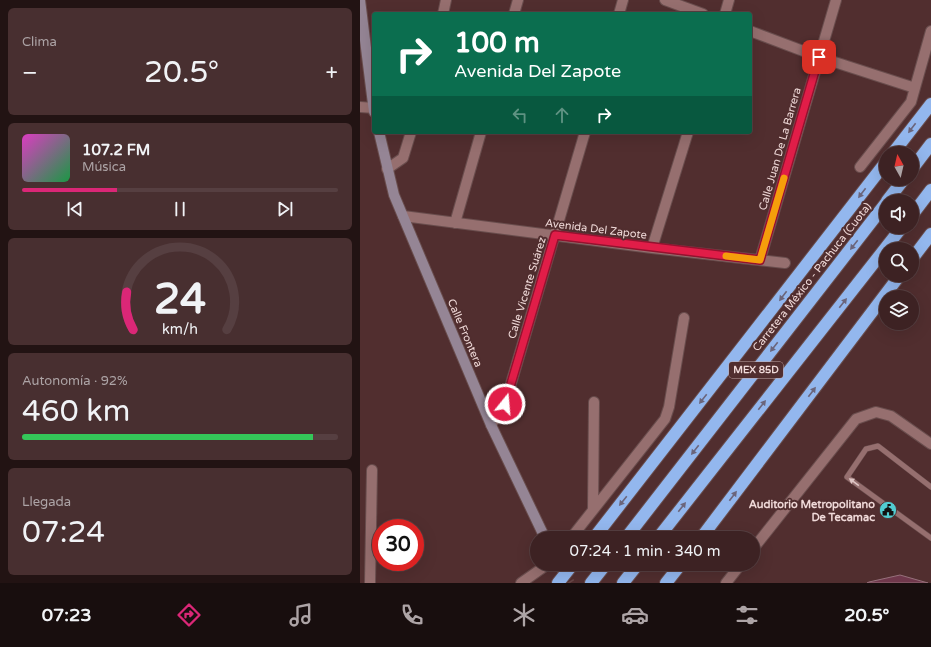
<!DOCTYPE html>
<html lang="es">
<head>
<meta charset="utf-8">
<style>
	:root { --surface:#3d2223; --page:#482f30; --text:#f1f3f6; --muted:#ada4a6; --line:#563f41; --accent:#db2777 }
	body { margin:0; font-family:"Varela Round",sans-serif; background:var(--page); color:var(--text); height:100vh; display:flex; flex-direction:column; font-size:15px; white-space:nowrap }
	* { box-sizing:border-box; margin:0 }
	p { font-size:13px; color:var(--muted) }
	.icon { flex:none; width:22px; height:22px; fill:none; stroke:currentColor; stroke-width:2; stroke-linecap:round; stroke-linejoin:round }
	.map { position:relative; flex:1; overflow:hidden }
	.panel { display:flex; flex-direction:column; gap:8px; padding:8px; background:#221313; width:360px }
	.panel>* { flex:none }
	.guide { position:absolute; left:12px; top:12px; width:380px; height:122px; border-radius:4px; box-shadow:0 4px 16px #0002,0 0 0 1px var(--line); background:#0b6e4f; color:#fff; overflow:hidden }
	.needle { width:26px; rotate:352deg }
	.tools { position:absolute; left:519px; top:146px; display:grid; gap:8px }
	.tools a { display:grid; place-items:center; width:40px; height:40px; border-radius:50%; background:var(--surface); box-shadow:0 4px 16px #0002,0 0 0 1px var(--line); font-size:20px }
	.speed { position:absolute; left:12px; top:519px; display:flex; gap:8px; font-size:20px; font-weight:700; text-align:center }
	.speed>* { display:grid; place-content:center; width:52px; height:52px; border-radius:50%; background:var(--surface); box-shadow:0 4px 16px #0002,0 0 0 1px var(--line); line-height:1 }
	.speed .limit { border:6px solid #d22; background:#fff; color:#111 }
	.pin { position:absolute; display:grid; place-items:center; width:34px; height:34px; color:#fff; margin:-17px; border-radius:8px; box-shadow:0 2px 6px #0006 }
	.me { position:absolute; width:44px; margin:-22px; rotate:17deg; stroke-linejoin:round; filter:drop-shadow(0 0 3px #0008) }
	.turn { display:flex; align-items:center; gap:14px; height:84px; padding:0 16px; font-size:18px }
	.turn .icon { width:52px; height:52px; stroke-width:2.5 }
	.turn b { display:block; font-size:28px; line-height:34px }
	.lanes { display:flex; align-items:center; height:38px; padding:0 16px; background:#0003; justify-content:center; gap:20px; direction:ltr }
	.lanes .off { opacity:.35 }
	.big { font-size:30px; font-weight:600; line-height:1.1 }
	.panel .card { flex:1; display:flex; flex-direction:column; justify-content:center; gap:6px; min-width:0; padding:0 14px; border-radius:6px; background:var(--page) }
	.panel .dial { align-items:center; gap:0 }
	.dial svg { height:104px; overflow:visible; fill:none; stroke:var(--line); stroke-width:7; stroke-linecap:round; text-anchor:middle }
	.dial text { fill:var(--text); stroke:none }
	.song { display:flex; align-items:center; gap:12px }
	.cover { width:48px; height:48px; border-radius:6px; background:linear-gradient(135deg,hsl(310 70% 55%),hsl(140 70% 35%)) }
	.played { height:4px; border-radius:2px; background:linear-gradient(90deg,var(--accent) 30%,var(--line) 30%) }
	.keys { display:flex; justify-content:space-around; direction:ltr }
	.heat { display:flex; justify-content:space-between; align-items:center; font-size:22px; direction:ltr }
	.charge { height:6px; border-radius:3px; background:linear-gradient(90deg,#34c759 92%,var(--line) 0) }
	.trip { position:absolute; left:170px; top:531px; width:230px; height:40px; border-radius:20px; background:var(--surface); box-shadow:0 4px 16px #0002,0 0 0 1px var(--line); font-weight:600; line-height:40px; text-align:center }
	.dock { display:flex; height:64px; justify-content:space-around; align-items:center; background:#180e0e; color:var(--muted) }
	.dock .icon { width:28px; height:28px }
	.dock .active { color:var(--accent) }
	.dock b { font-size:18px; color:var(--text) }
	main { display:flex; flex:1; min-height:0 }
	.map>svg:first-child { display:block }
	.building { fill:#70384c; stroke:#96707b }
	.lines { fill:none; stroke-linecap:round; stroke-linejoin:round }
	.secondary-tunnel { stroke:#694848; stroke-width:10; stroke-dasharray:10 5; stroke-linecap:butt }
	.lane-casing { stroke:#694d4d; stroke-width:6 }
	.street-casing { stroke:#694d4d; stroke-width:12 }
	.secondary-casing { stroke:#694d4d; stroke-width:12 }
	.highway-casing { stroke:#694d4d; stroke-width:14 }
	.lane { stroke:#966f6f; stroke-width:5 }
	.street { stroke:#966f6f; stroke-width:10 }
	.secondary { stroke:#958595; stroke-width:10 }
	.highway { stroke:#93b7ee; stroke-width:12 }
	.oneway { fill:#6b657b }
	.oneway2 { fill:#dec5c4 }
	.route-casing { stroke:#92132f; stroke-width:10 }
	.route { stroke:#e11d48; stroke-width:7 }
	.slow { stroke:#f59e0b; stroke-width:7 }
	.labels { text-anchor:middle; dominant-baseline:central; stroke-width:4; stroke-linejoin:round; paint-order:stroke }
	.shield { fill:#512e2f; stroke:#c0a6a6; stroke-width:1 }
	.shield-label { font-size:10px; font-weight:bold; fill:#f0dad9 }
	.street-label { font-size:11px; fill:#f0dad9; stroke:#512e2f }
	.poi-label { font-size:11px; font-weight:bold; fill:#f0dad9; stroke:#512e2f; text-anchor:end }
</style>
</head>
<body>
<main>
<section class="panel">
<div class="card"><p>Clima</p>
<div class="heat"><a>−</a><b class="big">20.5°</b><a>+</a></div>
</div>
<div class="card">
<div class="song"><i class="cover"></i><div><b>107.2 FM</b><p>Música</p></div></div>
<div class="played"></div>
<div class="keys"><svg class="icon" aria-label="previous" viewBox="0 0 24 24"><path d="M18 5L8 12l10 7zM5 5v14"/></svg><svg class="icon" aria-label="pause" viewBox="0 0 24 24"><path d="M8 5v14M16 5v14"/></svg><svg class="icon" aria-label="next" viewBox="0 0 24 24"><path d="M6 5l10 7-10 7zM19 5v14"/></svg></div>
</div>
<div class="card dial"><svg viewBox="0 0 100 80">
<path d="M14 69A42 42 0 1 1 86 69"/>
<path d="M14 69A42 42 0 0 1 9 40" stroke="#db2777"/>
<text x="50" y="56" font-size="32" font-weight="700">24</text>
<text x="50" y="72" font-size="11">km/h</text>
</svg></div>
<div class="card"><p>Autonomía · 92%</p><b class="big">460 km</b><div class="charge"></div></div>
<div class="card"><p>Llegada</p><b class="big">07:24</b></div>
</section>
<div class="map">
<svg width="571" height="583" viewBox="0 0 571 583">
	<rect width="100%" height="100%" fill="#512e2f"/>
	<path class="building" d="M 540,575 L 568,583 L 507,583 L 509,582 Z"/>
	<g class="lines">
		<path class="secondary-tunnel" d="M 201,569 L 210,583"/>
		<defs>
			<path id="lane" d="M 571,487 L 518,446 L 506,449 L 487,477 L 571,538"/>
			<path id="street" d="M 305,0 L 343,14
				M 83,14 L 86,0
				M 154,14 L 158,0
				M 259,14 L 263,0
				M 365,14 L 369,0
				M 390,31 L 459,57 L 555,88
				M 0,107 L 14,108
				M 500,167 L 551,102 L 571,31
				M 27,169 L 43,158 L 51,132
				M 43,216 L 292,248 L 425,263
				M 95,223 L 121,132
				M 292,248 L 328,132
				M 400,260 L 476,0
				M 131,425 L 145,404 L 225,132
				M 233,510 L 234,402
				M 211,538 L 305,419 L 309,407 L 324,318
				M 393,549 L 496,419 L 516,412 L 531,416 L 571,444
				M 10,583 L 12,470
				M 161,583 L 188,564
				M 366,583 L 381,564"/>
			<path id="secondary" d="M 0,0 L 14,112
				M 19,132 L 34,195 L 131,425 L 185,538
				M 198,564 L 200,567"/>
			<path id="highway" d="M 533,153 L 571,104
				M 552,169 L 571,144
				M 527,201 L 544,179
				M 552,215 L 571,190
				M 552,259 L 571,234
				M 234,538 L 526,162
				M 266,538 L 526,203
				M 298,538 L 542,227
				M 341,538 L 540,275
				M 198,583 L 213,564
				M 231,583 L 246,564
				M 263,583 L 278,564
				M 306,583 L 321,564"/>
		</defs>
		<use href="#lane" class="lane-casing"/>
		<use href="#street" class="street-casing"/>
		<use href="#secondary" class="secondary-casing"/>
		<use href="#highway" class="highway-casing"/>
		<use href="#lane" class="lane"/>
		<use href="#street" class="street"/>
		<use href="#secondary" class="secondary"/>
		<use href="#highway" class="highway"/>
	</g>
	<defs><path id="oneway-solid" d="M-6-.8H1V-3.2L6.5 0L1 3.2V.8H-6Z"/></defs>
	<g class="oneway">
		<use href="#oneway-solid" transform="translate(552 128) rotate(127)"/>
		<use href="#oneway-solid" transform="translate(502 193) rotate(127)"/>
		<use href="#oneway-solid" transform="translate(494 245) rotate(128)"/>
		<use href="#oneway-solid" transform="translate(423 296) rotate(127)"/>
		<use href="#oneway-solid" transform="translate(483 303) rotate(-52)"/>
		<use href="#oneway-solid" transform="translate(414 347) rotate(128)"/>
		<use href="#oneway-solid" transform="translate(452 392) rotate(-53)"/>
		<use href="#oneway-solid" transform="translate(343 399) rotate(128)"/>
		<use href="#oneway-solid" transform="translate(402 405) rotate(-52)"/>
		<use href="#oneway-solid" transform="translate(335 450) rotate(128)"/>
		<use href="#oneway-solid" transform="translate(373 496) rotate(-53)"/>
		<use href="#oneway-solid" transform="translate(263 501) rotate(129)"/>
		<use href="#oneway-solid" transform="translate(322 507) rotate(-52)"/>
	</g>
	<use class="oneway2" href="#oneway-solid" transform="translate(494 482) rotate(-144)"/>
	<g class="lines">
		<defs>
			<path id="route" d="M 145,404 L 195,235 L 400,260 L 459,57"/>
		</defs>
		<use href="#route" class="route-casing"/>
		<use href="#route" class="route"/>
		<path class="slow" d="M 366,256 L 400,260 L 424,178"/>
	</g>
	<defs>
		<symbol id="civic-disc" viewBox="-11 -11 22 22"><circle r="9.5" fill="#51ccd1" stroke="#512e2f"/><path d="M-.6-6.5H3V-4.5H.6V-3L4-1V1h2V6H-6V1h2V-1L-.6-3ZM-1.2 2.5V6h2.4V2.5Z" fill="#111"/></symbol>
	</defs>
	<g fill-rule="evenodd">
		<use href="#civic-disc" x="518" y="500" width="20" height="20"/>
	</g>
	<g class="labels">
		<rect class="shield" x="369" y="362" width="54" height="16" rx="3"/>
		<g class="shield-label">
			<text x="396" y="370">MEX 85D</text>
		</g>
		<g class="street-label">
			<text transform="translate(420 149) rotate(-74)">Calle Juan De La Barrera</text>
			<text transform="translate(236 229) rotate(7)">Avenida Del Zapote</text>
			<text transform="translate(452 277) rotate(-52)">Carretera México - Pachuca (Cuota)</text>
			<text transform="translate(167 288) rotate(-73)">Calle Vicente Suárez</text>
			<text transform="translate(105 333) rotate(67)">Calle Frontera</text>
		</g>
		<g class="poi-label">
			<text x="515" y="504">Auditorio Metropolitano<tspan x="515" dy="13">De Tecamac</tspan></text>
		</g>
	</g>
</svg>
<div class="tools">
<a><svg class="needle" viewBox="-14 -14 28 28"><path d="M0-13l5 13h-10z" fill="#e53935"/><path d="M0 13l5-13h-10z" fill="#ada4a6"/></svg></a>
<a><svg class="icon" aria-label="sound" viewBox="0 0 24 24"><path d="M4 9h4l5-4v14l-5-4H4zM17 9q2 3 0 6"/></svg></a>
<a><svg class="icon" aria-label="search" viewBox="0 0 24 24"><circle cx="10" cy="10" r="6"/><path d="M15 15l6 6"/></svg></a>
<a><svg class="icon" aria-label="layers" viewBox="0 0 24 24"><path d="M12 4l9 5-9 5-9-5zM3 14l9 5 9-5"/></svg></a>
</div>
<div class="speed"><div class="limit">30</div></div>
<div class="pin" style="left:459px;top:57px;background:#d93025"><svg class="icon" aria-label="arrive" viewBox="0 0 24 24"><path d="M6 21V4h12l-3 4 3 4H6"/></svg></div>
<svg class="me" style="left:145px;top:404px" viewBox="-20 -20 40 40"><circle r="17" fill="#e11d48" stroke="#fff" stroke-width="3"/><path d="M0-11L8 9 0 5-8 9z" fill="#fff"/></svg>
<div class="trip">07:24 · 1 min · 340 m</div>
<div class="guide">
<div class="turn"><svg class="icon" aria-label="right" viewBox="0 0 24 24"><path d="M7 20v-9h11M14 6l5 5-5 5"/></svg><div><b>100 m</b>Avenida Del Zapote</div></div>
<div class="lanes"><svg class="icon off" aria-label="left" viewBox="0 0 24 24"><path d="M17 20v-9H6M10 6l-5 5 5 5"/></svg><svg class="icon off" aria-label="ahead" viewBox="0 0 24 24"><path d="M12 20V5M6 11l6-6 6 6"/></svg><svg class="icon" aria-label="right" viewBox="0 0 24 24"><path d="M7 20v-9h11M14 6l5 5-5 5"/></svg></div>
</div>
</div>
</main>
<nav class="dock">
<b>07:23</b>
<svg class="icon active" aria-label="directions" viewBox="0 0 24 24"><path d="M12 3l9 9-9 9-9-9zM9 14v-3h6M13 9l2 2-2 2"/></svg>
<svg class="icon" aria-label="music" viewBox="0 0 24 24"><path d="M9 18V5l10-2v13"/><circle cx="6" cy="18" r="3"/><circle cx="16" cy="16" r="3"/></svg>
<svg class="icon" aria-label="phone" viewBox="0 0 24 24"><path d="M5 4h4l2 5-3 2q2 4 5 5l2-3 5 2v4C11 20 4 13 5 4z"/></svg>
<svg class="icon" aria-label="climate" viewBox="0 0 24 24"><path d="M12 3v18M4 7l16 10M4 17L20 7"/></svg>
<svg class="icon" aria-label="car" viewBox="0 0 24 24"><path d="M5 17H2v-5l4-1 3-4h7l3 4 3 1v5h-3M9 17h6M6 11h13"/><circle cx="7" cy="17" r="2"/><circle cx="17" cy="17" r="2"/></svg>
<svg class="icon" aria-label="filters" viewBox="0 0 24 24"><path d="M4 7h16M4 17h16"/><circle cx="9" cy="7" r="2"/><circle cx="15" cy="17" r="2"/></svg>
<b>20.5°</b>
</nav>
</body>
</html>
